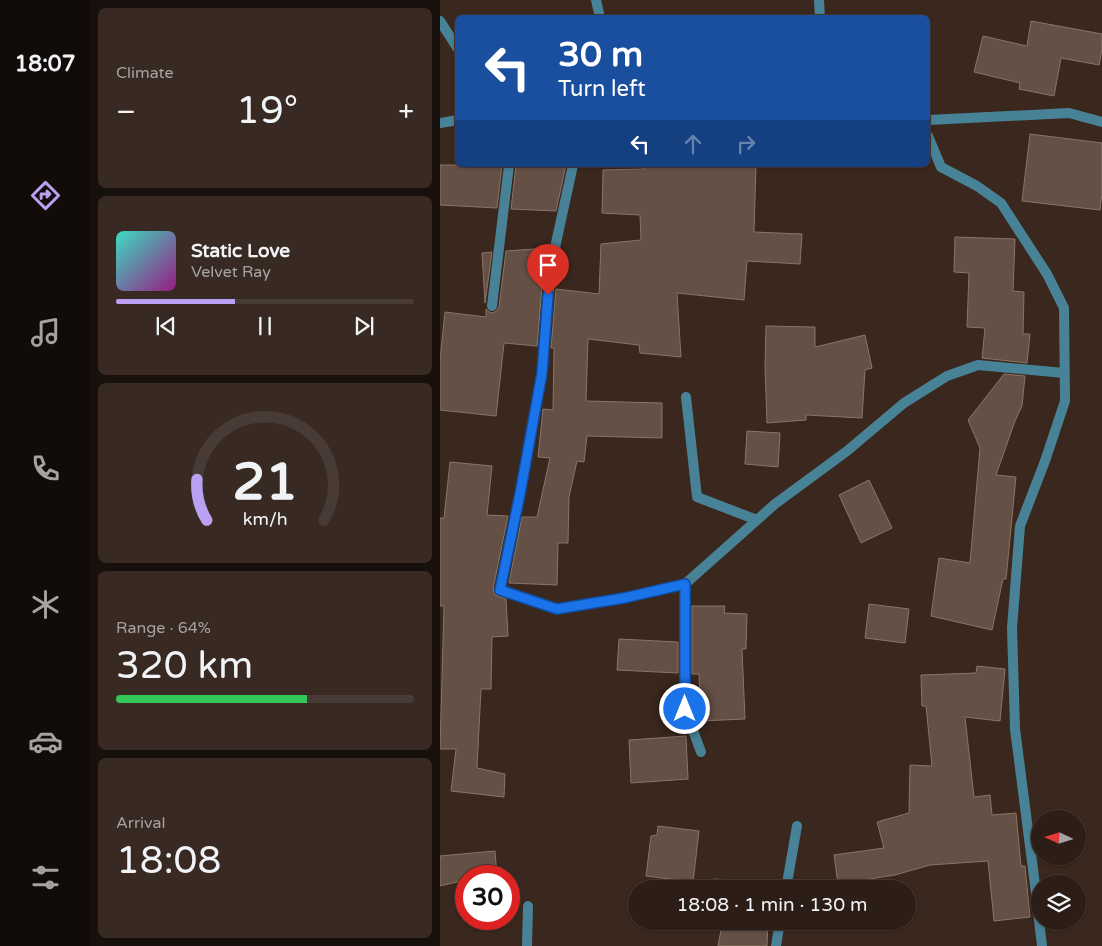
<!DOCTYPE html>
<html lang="en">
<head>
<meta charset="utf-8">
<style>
	:root { --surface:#2c1d16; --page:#382a23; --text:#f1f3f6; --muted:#a6a2a1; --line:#483b35; --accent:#bca0f2 }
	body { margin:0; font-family:"Varela Round",sans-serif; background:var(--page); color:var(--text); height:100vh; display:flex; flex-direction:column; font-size:19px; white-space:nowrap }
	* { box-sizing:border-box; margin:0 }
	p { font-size:16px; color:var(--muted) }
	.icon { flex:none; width:28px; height:28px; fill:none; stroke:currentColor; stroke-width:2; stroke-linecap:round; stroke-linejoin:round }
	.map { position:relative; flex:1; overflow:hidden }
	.sheet { display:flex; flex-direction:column; gap:8px; padding:8px; background:#18100c; width:350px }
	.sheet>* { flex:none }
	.top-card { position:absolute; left:15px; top:15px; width:475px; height:152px; border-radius:8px; box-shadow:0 1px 4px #0004,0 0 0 1px var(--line); background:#1a4fa0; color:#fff; overflow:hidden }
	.needle { width:32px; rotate:274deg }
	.tools { position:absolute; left:591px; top:810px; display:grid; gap:10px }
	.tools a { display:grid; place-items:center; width:55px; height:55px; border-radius:50%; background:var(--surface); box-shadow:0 1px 4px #0004,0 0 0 1px var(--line); font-size:25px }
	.speed { position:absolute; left:15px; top:865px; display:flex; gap:10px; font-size:25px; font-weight:700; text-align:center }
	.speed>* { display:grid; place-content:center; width:65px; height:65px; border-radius:50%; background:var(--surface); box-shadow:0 1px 4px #0004,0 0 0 1px var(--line); line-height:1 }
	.speed .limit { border:8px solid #d22; background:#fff; color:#111 }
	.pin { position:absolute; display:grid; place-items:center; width:42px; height:42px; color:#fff; margin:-51px -21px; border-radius:50% 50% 50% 0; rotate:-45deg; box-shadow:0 0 5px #0007 }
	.pin .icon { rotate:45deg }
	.me { position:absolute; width:55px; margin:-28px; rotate:0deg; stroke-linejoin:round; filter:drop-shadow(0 0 4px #0008) }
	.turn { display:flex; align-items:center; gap:18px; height:105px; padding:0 20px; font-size:22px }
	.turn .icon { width:65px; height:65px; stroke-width:2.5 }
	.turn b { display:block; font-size:35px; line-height:42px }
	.lanes { display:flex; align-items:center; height:48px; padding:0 20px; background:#0003; justify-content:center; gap:25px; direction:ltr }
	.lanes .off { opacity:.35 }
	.big { font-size:38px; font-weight:600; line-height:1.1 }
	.sheet .card { flex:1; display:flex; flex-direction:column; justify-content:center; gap:8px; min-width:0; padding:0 18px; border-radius:8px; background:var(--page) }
	.sheet .dial { align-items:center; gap:0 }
	.dial svg { height:130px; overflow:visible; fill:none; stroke:var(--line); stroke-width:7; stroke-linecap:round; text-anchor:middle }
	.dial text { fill:var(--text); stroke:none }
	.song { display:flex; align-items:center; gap:15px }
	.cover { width:60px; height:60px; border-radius:8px; background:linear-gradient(135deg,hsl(170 70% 55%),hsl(310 70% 35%)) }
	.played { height:5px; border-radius:2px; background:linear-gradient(90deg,var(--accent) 40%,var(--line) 40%) }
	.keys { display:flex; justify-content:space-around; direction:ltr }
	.heat { display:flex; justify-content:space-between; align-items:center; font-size:28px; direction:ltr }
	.charge { height:8px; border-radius:4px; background:linear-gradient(90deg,#34c759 64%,var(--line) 0) }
	.trip { position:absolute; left:188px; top:880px; width:288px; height:50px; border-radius:25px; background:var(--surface); box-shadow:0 1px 4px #0004,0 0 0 1px var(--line); font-weight:600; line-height:50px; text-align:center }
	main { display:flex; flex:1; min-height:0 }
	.dock { display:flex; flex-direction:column; width:90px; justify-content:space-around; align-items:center; background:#120c09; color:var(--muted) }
	.dock .icon { width:35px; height:35px }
	.dock .on { color:var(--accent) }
	.dock b { font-size:22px; color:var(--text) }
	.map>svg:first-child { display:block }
	.building { fill:#655045; stroke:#8b7468 }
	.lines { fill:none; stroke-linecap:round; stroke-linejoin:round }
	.minor { stroke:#488296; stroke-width:10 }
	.route-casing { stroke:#114b97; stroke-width:12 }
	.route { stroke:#1a73e8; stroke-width:9 }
</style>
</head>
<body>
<main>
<nav class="dock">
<b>18:07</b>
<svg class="icon on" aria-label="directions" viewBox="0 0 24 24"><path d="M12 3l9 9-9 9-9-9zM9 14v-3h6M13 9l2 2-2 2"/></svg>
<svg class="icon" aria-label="music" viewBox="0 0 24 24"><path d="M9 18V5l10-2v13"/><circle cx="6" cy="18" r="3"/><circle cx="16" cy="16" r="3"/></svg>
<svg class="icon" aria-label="phone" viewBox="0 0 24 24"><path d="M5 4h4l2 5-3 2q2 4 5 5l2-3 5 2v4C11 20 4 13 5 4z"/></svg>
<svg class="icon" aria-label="climate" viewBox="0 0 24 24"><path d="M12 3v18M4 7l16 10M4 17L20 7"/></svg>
<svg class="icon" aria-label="car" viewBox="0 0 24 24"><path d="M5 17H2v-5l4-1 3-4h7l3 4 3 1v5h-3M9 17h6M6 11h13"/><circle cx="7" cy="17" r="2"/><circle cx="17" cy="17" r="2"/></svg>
<svg class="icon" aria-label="filters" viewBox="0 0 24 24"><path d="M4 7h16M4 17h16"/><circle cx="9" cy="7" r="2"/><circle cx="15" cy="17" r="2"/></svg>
</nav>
<section class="sheet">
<div class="card"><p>Climate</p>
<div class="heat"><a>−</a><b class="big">19°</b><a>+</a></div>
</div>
<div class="card">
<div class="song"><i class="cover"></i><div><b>Static Love</b><p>Velvet Ray</p></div></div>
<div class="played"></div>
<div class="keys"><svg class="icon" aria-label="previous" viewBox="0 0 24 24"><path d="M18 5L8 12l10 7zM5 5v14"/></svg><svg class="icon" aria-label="pause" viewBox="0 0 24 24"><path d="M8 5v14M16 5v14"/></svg><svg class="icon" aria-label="next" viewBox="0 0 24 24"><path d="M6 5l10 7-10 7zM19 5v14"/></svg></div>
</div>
<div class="card dial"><svg viewBox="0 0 100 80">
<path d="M14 69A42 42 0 1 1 86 69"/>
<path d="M14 69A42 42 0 0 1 8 44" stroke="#bca0f2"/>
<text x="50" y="56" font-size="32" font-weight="700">21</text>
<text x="50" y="72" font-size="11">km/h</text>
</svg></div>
<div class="card"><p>Range · 64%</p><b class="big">320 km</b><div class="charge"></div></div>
<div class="card"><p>Arrival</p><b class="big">18:08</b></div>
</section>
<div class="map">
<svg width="662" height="946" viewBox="0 0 662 946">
	<rect width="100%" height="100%" fill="#3a271d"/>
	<path class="building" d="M 591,21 L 662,34 L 662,49 L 659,65 L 621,58 L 614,96 L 579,89 L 580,83 L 534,72 L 543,36 L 587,46 Z
		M 590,134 L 662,143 L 662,193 L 660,210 L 582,201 Z
		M 0,165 L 62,165 L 57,208 L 0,205 Z
		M 76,165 L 126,165 L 116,211 L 71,209 Z
		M 204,165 L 316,165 L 314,232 L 362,234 L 360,264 L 307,261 L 304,300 L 237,293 L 241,357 L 200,353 L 199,345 L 148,339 L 146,401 L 222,403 L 222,438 L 147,436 L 144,462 L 137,461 L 129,497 L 128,543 L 118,543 L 117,585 L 69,583 L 82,517 L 97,517 L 110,458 L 98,457 L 103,409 L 113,410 L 114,348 L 111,348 L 116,289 L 159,294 L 161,244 L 201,240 L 200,215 L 162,213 L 163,170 L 204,169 Z
		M 515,237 L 575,239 L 573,291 L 584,292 L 583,334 L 590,334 L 587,363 L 542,358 L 545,328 L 527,327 L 529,273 L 514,272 Z
		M 108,248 L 103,275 L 97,346 L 64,343 L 56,416 L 0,410 L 0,360 L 5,312 L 46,317 L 46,309 L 51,313 L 55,312 L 59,307 L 66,251 Z
		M 52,252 L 45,303 L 42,253 Z
		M 326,326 L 375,327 L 375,347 L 425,335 L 432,368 L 425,370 L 422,418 L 366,415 L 366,420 L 327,423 L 325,367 Z
		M 564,374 L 585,376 L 582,406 L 575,421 L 556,475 L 576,477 L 566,579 L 563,579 L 552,630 L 491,616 L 499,558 L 530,563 L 540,448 L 528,420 Z
		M 307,431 L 340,433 L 338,467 L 305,464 Z
		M 10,462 L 52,466 L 47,515 L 68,516 L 53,589 L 55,595 L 66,599 L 68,636 L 52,637 L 51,689 L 41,689 L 37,768 L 65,774 L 64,797 L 11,791 L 16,749 L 0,749 L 4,606 L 0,606 L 0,518 L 4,518 Z
		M 429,480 L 452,528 L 421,543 L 399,495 Z
		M 429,604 L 469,609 L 465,643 L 425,638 Z
		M 252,606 L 285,606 L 284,613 L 307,614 L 306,649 L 302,649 L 305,719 L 261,721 L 259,674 L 252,674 Z
		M 179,639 L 238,642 L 238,673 L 177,670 Z
		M 537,666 L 565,669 L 560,721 L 525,717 L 534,797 L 550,795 L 552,815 L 576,813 L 581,866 L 585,866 L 590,917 L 554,921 L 548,861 L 490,865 L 455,875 L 398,884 L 394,855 L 444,848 L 437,822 L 469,813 L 470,765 L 492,766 L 486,706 L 482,706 L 481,675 L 536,673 Z
		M 246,736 L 248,779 L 191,783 L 189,740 Z
		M 218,826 L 259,831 L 253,882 L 206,876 L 211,836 L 217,835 Z
		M 55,851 L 57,876 L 26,876 L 26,880 L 0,886 L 0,856 Z
		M 273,879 L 330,882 L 330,889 L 272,889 Z
		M 271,921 L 328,921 L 327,946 L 278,946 L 281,930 L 271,930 Z"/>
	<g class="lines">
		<path class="minor" d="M 156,0 L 160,18
			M 379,0 L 380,18
			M 0,21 L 18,49
			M 488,120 L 629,113 L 662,122
			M 0,123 L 18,120
			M 488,136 L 501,167 L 537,186 L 561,203 L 607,274 L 624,308 L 625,401 L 605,461 L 580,526 L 572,628 L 575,729 L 595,885 L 602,946
			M 133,165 L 116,243 L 110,276 L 102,373 L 80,494 L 60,590 L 117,609 L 184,598 L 245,584 L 335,504 L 407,451 L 464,403 L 507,376 L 538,365 L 624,373
			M 52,306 L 69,165
			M 246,397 L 257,497 L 317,520
			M 245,584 L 245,709 L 261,752
			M 346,889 L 357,826
			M 87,946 L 88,906
			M 336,946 L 340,921"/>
	</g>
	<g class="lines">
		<defs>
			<path id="route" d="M 108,295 L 102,373 L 80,494 L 60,590 L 117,609 L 184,598 L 245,584 L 245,709"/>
		</defs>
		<use href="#route" class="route-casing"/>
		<use href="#route" class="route"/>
	</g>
</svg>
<div class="tools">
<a><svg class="needle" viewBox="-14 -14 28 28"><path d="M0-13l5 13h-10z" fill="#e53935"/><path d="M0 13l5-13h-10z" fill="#a6a2a1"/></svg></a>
<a><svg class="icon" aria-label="layers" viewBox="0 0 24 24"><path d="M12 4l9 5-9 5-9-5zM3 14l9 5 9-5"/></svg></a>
</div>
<div class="speed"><div class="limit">30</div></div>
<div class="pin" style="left:108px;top:295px;background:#d93025"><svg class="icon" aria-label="arrive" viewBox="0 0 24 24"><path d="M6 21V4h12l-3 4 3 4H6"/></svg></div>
<svg class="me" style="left:245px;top:709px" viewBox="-20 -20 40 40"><circle r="17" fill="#1a73e8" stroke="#fff" stroke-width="3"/><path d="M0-11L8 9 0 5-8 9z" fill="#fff"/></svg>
<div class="trip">18:08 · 1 min · 130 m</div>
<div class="top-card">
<div class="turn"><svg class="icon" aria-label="left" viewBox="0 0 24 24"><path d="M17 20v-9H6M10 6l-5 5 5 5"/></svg><div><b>30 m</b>Turn left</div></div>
<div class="lanes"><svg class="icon" aria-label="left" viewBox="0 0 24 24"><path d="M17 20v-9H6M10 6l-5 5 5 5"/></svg><svg class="icon off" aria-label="ahead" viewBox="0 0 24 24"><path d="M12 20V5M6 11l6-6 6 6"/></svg><svg class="icon off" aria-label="right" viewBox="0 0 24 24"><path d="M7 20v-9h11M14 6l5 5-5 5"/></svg></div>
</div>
</div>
</main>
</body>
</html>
